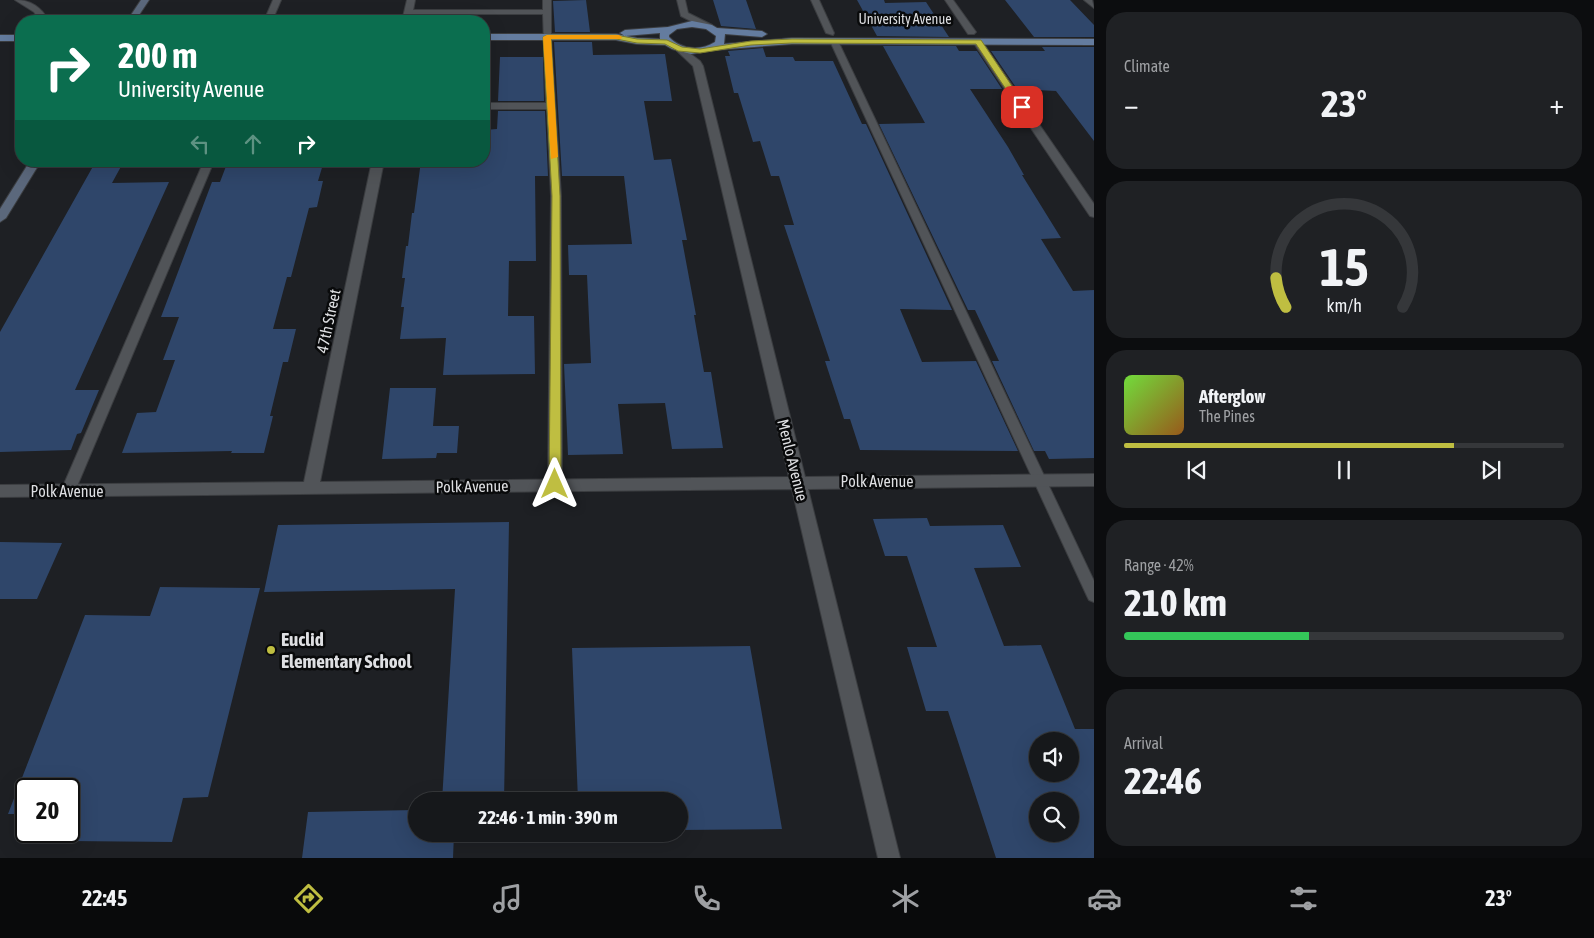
<!DOCTYPE html>
<html lang="en">
<head>
<meta charset="utf-8">
<style>
	:root { --surface:#16181b; --page:#1f2124; --text:#f1f3f6; --muted:#9ea0a3; --line:#35373a; --accent:#bfbe41 }
	body { margin:0; font-family:"Asap Condensed",sans-serif; background:var(--page); color:var(--text); height:100vh; display:flex; flex-direction:column; font-size:19px; white-space:nowrap }
	* { box-sizing:border-box; margin:0 }
	p { font-size:16px; color:var(--muted) }
	.icon { flex:none; width:28px; height:28px; fill:none; stroke:currentColor; stroke-width:2; stroke-linecap:round; stroke-linejoin:round }
	.map { position:relative; flex:1; overflow:hidden }
	.sheet { display:flex; flex-direction:column; gap:12px; padding:12px; background:#0c0d0f; width:500px }
	.sheet>* { flex:none }
	.top-card { position:absolute; left:15px; top:15px; width:475px; height:152px; border-radius:20px; box-shadow:0 5px 20px #0002,0 0 0 1px var(--line); background:#0b6e4f; color:#fff; overflow:hidden }
	.tools { position:absolute; left:1029px; top:732px; display:grid; gap:10px }
	.tools a { display:grid; place-items:center; width:50px; height:50px; border-radius:50%; background:var(--surface); box-shadow:0 5px 20px #0002,0 0 0 1px var(--line); font-size:25px }
	.speed { position:absolute; left:15px; top:778px; display:flex; gap:10px; font-size:25px; font-weight:700; text-align:center }
	.speed>* { display:grid; place-content:center; width:65px; height:65px; border-radius:50%; background:var(--surface); box-shadow:0 5px 20px #0002,0 0 0 1px var(--line); line-height:1 }
	.speed .limit { border:2px solid #111; border-radius:8px; background:#fff; color:#111 }
	.pin { position:absolute; display:grid; place-items:center; width:42px; height:42px; color:#fff; margin:-21px; border-radius:10px; box-shadow:0 2px 8px #0006 }
	.me { position:absolute; width:55px; margin:-28px; rotate:0deg; stroke-linejoin:round; filter:drop-shadow(0 0 4px #0008) }
	.turn { display:flex; align-items:center; gap:18px; height:105px; padding:0 20px; font-size:22px }
	.turn .icon { width:65px; height:65px; stroke-width:2.5 }
	.turn b { display:block; font-size:35px; line-height:42px }
	.lanes { display:flex; align-items:center; height:48px; padding:0 20px; background:#0003; justify-content:center; gap:25px; direction:ltr }
	.lanes .off { opacity:.35 }
	.big { font-size:38px; font-weight:700; line-height:1.1 }
	.sheet .tile { flex:1; display:flex; flex-direction:column; justify-content:center; gap:8px; min-width:0; padding:0 18px; border-radius:20px; background:var(--page) }
	.sheet .dial { align-items:center; gap:0 }
	.dial svg { height:130px; overflow:visible; fill:none; stroke:var(--line); stroke-width:7; stroke-linecap:round; text-anchor:middle }
	.dial text { fill:var(--text); stroke:none }
	.song { display:flex; align-items:center; gap:15px }
	.cover { width:60px; height:60px; border-radius:8px; background:linear-gradient(135deg,hsl(100 70% 55%),hsl(30 70% 35%)) }
	.played { height:5px; border-radius:2px; background:linear-gradient(90deg,var(--accent) 75%,var(--line) 75%) }
	.keys { display:flex; justify-content:space-around; direction:ltr }
	.heat { display:flex; justify-content:space-between; align-items:center; font-size:28px; direction:ltr }
	.charge { height:8px; border-radius:4px; background:linear-gradient(90deg,#34c759 42%,var(--line) 0) }
	.trip { position:absolute; left:408px; top:792px; width:280px; height:50px; border-radius:25px; background:var(--surface); box-shadow:0 5px 20px #0002,0 0 0 1px var(--line); font-weight:700; line-height:50px; text-align:center }
	.dock { display:flex; height:80px; justify-content:space-around; align-items:center; background:#090a0b; color:var(--muted) }
	.dock .icon { width:35px; height:35px }
	.dock .on { color:var(--accent) }
	.dock b { font-size:22px; color:var(--text) }
	main { display:flex; flex:1; min-height:0 }
	.map>svg:first-child { display:block }
	.building { fill:#2f466a; fill-rule:evenodd }
	.lines { fill:none; stroke-linecap:round; stroke-linejoin:round }
	.service-casing { stroke:#3b3d40; stroke-width:2 }
	.minor-casing { stroke:#3b3d40; stroke-width:2 }
	.secondary-casing { stroke:#3b3d40; stroke-width:2 }
	.primary-casing { stroke:#3b3d40; stroke-width:2 }
	.service { fill:#515458; fill-rule:evenodd }
	.minor { fill:#515458; fill-rule:evenodd }
	.secondary { fill:#5b687c; fill-rule:evenodd }
	.primary { fill:#647c9f; fill-rule:evenodd }
	.route { fill:#bfbe41; stroke:#7c7c2a }
	.slow { fill:#f59e0b }
	.poi-dot { fill:#bfbe41; stroke:#090a0b; stroke-width:2 }
	.labels { text-anchor:middle; dominant-baseline:central; stroke-width:5; stroke-linejoin:round; paint-order:stroke }
	.far-street-label { font-size:14px; fill:#dedfe2; stroke:#090a0b }
	.street-label { font-size:16px; fill:#dedfe2; stroke:#090a0b }
	.near-poi-label { font-size:19px; font-weight:bold; fill:#dedfe2; stroke:#090a0b; text-anchor:start }
</style>
</head>
<body>
<main>
<div class="map">
<svg width="1094" height="858" viewBox="0 0 1094 858">
	<rect width="100%" height="100%" fill="#1e2024"/>
	<path class="building" d="M 586,0 L 590,32 L 555,32 L 553,1 Z
		M 713,0 L 746,0 L 756,29 L 721,26 Z
		M 857,0 L 884,0 L 885,3 L 926,2 L 949,37 L 877,36 Z
		M 1005,0 L 1070,0 L 1094,25 L 1094,37 L 1034,37 Z
		M 554,42 L 592,42 L 593,55 L 665,54 L 672,101 L 644,101 L 654,160 L 671,159 L 687,240 L 682,240 L 696,315 L 694,315 L 704,372 L 711,372 L 723,448 L 672,449 L 665,403 L 618,404 L 623,454 L 568,455 L 564,364 L 591,363 L 587,275 L 569,275 L 568,245 L 632,244 L 624,176 L 562,176 Z
		M 883,46 L 956,46 L 959,51 L 977,51 L 1002,89 L 970,89 L 1008,147 L 1024,175 L 1022,175 L 1061,238 L 1041,239 L 1073,291 L 1094,290 L 1094,458 L 1049,459 L 1045,451 L 1034,451 L 992,361 L 999,361 L 975,310 L 968,310 L 879,124 L 925,123 Z
		M 1042,47 L 1094,47 L 1094,141 L 1056,91 L 1017,89 L 991,51 L 1045,51 Z
		M 763,48 L 766,57 L 793,57 L 795,61 L 833,61 L 862,124 L 866,124 L 952,310 L 900,309 L 922,362 L 976,361 L 1018,451 L 860,450 L 850,419 L 844,419 L 825,361 L 830,361 L 784,225 L 794,225 L 779,176 L 771,176 L 760,141 L 753,142 L 738,93 L 734,93 L 725,56 L 730,56 L 728,51 Z
		M 500,57 L 543,57 L 544,101 L 498,101 Z
		M 498,111 L 545,111 L 548,176 L 535,176 L 536,261 L 509,261 L 508,316 L 534,316 L 535,374 L 443,375 L 446,338 L 400,339 L 404,307 L 401,307 L 405,278 L 402,278 L 406,246 L 408,246 L 412,213 L 414,213 L 421,161 L 484,161 L 484,130 L 497,129 Z
		M 96,161 L 124,161 L 112,183 L 169,182 L 75,390 L 99,390 L 81,433 L 77,434 L 71,450 L 0,452 L 0,332 Z
		M 228,161 L 324,161 L 318,181 L 323,181 L 317,207 L 309,208 L 291,277 L 287,277 L 273,329 L 296,329 L 288,362 L 283,362 L 270,416 L 273,416 L 264,453 L 231,453 L 232,451 L 122,453 L 137,413 L 156,412 L 175,360 L 163,360 L 179,317 L 161,317 L 212,182 L 220,182 Z
		M 390,388 L 436,388 L 433,426 L 459,426 L 457,453 L 437,453 L 436,458 L 382,459 Z
		M 927,518 L 930,526 L 1003,525 L 1021,567 L 974,568 L 1004,646 L 1041,645 L 1075,729 L 1094,729 L 1094,858 L 996,858 L 948,711 L 926,711 L 907,647 L 937,647 L 907,556 L 885,556 L 873,519 ZM 1038,741 L 1070,741 L 1070,774 L 1038,774 ZM 1038,801 L 1070,801 L 1070,834 L 1038,834 Z
		M 509,522 L 504,801 L 442,801 L 455,589 L 264,592 L 278,525 Z
		M 0,542 L 62,543 L 37,599 L 0,599 Z
		M 160,587 L 260,588 L 208,797 L 183,798 L 172,842 L 69,841 L 78,814 L 69,814 L 69,789 L 26,789 L 26,814 L 8,814 L 85,615 L 150,616 Z
		M 750,646 L 782,829 L 679,830 L 679,801 L 578,801 L 572,648 Z
		M 416,810 L 416,834 L 454,834 L 453,858 L 302,858 L 308,812 Z"/>
	<g class="lines">
		<defs>
			<path id="service" d="M 273,0 L 281,0 L 272,21 L 264,21 Z
				M 543,0 L 551,0 L 551,37 L 561,196 L 562,484 L 560,488 L 555,489 L 550,488 L 548,484 L 551,196 L 547,109 L 484,109 L 484,103 L 546,103 L 543,14 L 409,14 L 405,12 L 409,10 L 543,10 Z
				M 811,0 L 819,0 L 834,33 L 833,35 L 826,33 Z
				M 1084,0 L 1092,0 L 1094,8 Z
				M 831,39 L 838,41 L 1094,581 L 1094,602 L 1089,600 L 1087,596 L 830,41 Z
				M 204,161 L 214,161 L 75,491 L 73,495 L 68,496 L 63,495 L 61,491 Z"/>
			<path id="minor" d="M 15,0 C 31,0 41,7 49,21 L 40,21 L 34,12 Z
				M 407,0 L 415,0 L 411,21 L 402,21 Z
				M 677,0 L 685,0 L 688,13 L 712,25 L 712,29 L 706,29 L 681,16 Z
				M 945,0 L 953,0 L 976,32 L 974,34 L 968,34 Z
				M 978,39 L 981,40 L 1094,204 L 1094,217 L 1090,216 L 973,42 Z
				M 680,46 L 700,61 L 703,66 L 805,477 L 1094,474 L 1094,486 L 808,489 L 900,858 L 878,858 L 792,489 L 0,497 L 0,485 L 304,482 L 372,161 L 384,161 L 320,482 L 789,477 L 693,66 L 675,49 Z"/>
			<path id="secondary" d="M 141,0 L 149,0 L 135,21 L 127,21 Z
				M 30,161 L 41,161 L 6,218 L 0,222 L 0,209 Z"/>
			<path id="primary" d="M 692,21 L 712,25 L 717,28 L 762,31 L 767,34 L 762,37 L 725,34 L 724,44 L 792,38 L 1094,39 L 1094,45 L 792,44 L 715,50 L 691,54 L 672,49 L 665,45 L 637,44 L 616,40 L 484,40 L 484,34 L 616,34 L 637,38 L 660,39 L 660,33 L 625,36 L 620,33 L 625,30 L 668,27 ZM 692,27 L 706,29 L 716,36 L 715,42 C 701,51 681,50 669,37 L 669,35 L 677,29 Z
				M 0,35 L 21,35 L 21,41 L 0,41 Z"/>
		</defs>
		<use href="#service" class="service-casing"/>
		<use href="#minor" class="minor-casing"/>
		<use href="#secondary" class="secondary-casing"/>
		<use href="#primary" class="primary-casing"/>
		<use href="#service" class="service"/>
		<use href="#minor" class="minor"/>
		<use href="#secondary" class="secondary"/>
		<use href="#primary" class="primary"/>
	</g>
	<path class="route" d="M 547,35 L 616,35 L 637,39 L 667,40 L 682,47 L 700,49 L 751,41 L 792,39 L 978,40 L 981,40 L 1026,107 L 1019,109 L 976,44 L 792,43 L 751,45 L 700,53 L 678,51 L 665,44 L 637,43 L 616,39 L 551,39 L 560,196 L 561,484 L 560,488 L 551,488 L 549,484 L 552,196 L 543,37 Z"/>
	<path class="slow" d="M 619,35 L 622,37 L 621,39 L 551,39 L 558,157 L 551,159 L 543,37 L 547,35 Z"/>
	<circle class="poi-dot" cx="271" cy="650" r="5"/>
	<g class="labels">
		<g class="far-street-label">
			<text x="905" y="19">University Avenue</text>
		</g>
		<g class="street-label">
			<text transform="translate(328 321) rotate(-78)">47th Street</text>
			<text transform="translate(793 460) rotate(76)">Menlo Avenue</text>
			<text x="877" y="481">Polk Avenue</text>
			<text transform="translate(472 486) rotate(-1)">Polk Avenue</text>
			<text x="67" y="491">Polk Avenue</text>
		</g>
		<g class="near-poi-label">
			<text x="281" y="639">Euclid<tspan x="281" dy="22">Elementary School</tspan></text>
		</g>
	</g>
</svg>
<div class="tools">
<a><svg class="icon" aria-label="sound" viewBox="0 0 24 24"><path d="M4 9h4l5-4v14l-5-4H4zM17 9q2 3 0 6"/></svg></a>
<a><svg class="icon" aria-label="search" viewBox="0 0 24 24"><circle cx="10" cy="10" r="6"/><path d="M15 15l6 6"/></svg></a>
</div>
<div class="speed"><div class="limit">20</div></div>
<div class="pin" style="left:1022px;top:107px;background:#d93025"><svg class="icon" aria-label="arrive" viewBox="0 0 24 24"><path d="M6 21V4h12l-3 4 3 4H6"/></svg></div>
<svg class="me" style="left:555px;top:484px" viewBox="-20 -20 40 40"><path d="M0-17L14 15 0 8-14 15z" fill="#bfbe41" stroke="#fff" stroke-width="4"/></svg>
<div class="trip">22:46 · 1 min · 390 m</div>
<div class="top-card">
<div class="turn"><svg class="icon" aria-label="right" viewBox="0 0 24 24"><path d="M7 20v-9h11M14 6l5 5-5 5"/></svg><div><b>200 m</b>University Avenue</div></div>
<div class="lanes"><svg class="icon off" aria-label="left" viewBox="0 0 24 24"><path d="M17 20v-9H6M10 6l-5 5 5 5"/></svg><svg class="icon off" aria-label="ahead" viewBox="0 0 24 24"><path d="M12 20V5M6 11l6-6 6 6"/></svg><svg class="icon" aria-label="right" viewBox="0 0 24 24"><path d="M7 20v-9h11M14 6l5 5-5 5"/></svg></div>
</div>
</div>
<section class="sheet">
<div class="tile"><p>Climate</p>
<div class="heat"><a>−</a><b class="big">23°</b><a>+</a></div>
</div>
<div class="tile dial"><svg viewBox="0 0 100 80">
<path d="M14 69A42 42 0 1 1 86 69"/>
<path d="M14 69A42 42 0 0 1 8 51" stroke="#bfbe41"/>
<text x="50" y="56" font-size="32" font-weight="700">15</text>
<text x="50" y="72" font-size="11">km/h</text>
</svg></div>
<div class="tile">
<div class="song"><i class="cover"></i><div><b>Afterglow</b><p>The Pines</p></div></div>
<div class="played"></div>
<div class="keys"><svg class="icon" aria-label="previous" viewBox="0 0 24 24"><path d="M18 5L8 12l10 7zM5 5v14"/></svg><svg class="icon" aria-label="pause" viewBox="0 0 24 24"><path d="M8 5v14M16 5v14"/></svg><svg class="icon" aria-label="next" viewBox="0 0 24 24"><path d="M6 5l10 7-10 7zM19 5v14"/></svg></div>
</div>
<div class="tile"><p>Range · 42%</p><b class="big">210 km</b><div class="charge"></div></div>
<div class="tile"><p>Arrival</p><b class="big">22:46</b></div>
</section>
</main>
<nav class="dock">
<b>22:45</b>
<svg class="icon on" aria-label="directions" viewBox="0 0 24 24"><path d="M12 3l9 9-9 9-9-9zM9 14v-3h6M13 9l2 2-2 2"/></svg>
<svg class="icon" aria-label="music" viewBox="0 0 24 24"><path d="M9 18V5l10-2v13"/><circle cx="6" cy="18" r="3"/><circle cx="16" cy="16" r="3"/></svg>
<svg class="icon" aria-label="phone" viewBox="0 0 24 24"><path d="M5 4h4l2 5-3 2q2 4 5 5l2-3 5 2v4C11 20 4 13 5 4z"/></svg>
<svg class="icon" aria-label="climate" viewBox="0 0 24 24"><path d="M12 3v18M4 7l16 10M4 17L20 7"/></svg>
<svg class="icon" aria-label="car" viewBox="0 0 24 24"><path d="M5 17H2v-5l4-1 3-4h7l3 4 3 1v5h-3M9 17h6M6 11h13"/><circle cx="7" cy="17" r="2"/><circle cx="17" cy="17" r="2"/></svg>
<svg class="icon" aria-label="filters" viewBox="0 0 24 24"><path d="M4 7h16M4 17h16"/><circle cx="9" cy="7" r="2"/><circle cx="15" cy="17" r="2"/></svg>
<b>23°</b>
</nav>
</body>
</html>
